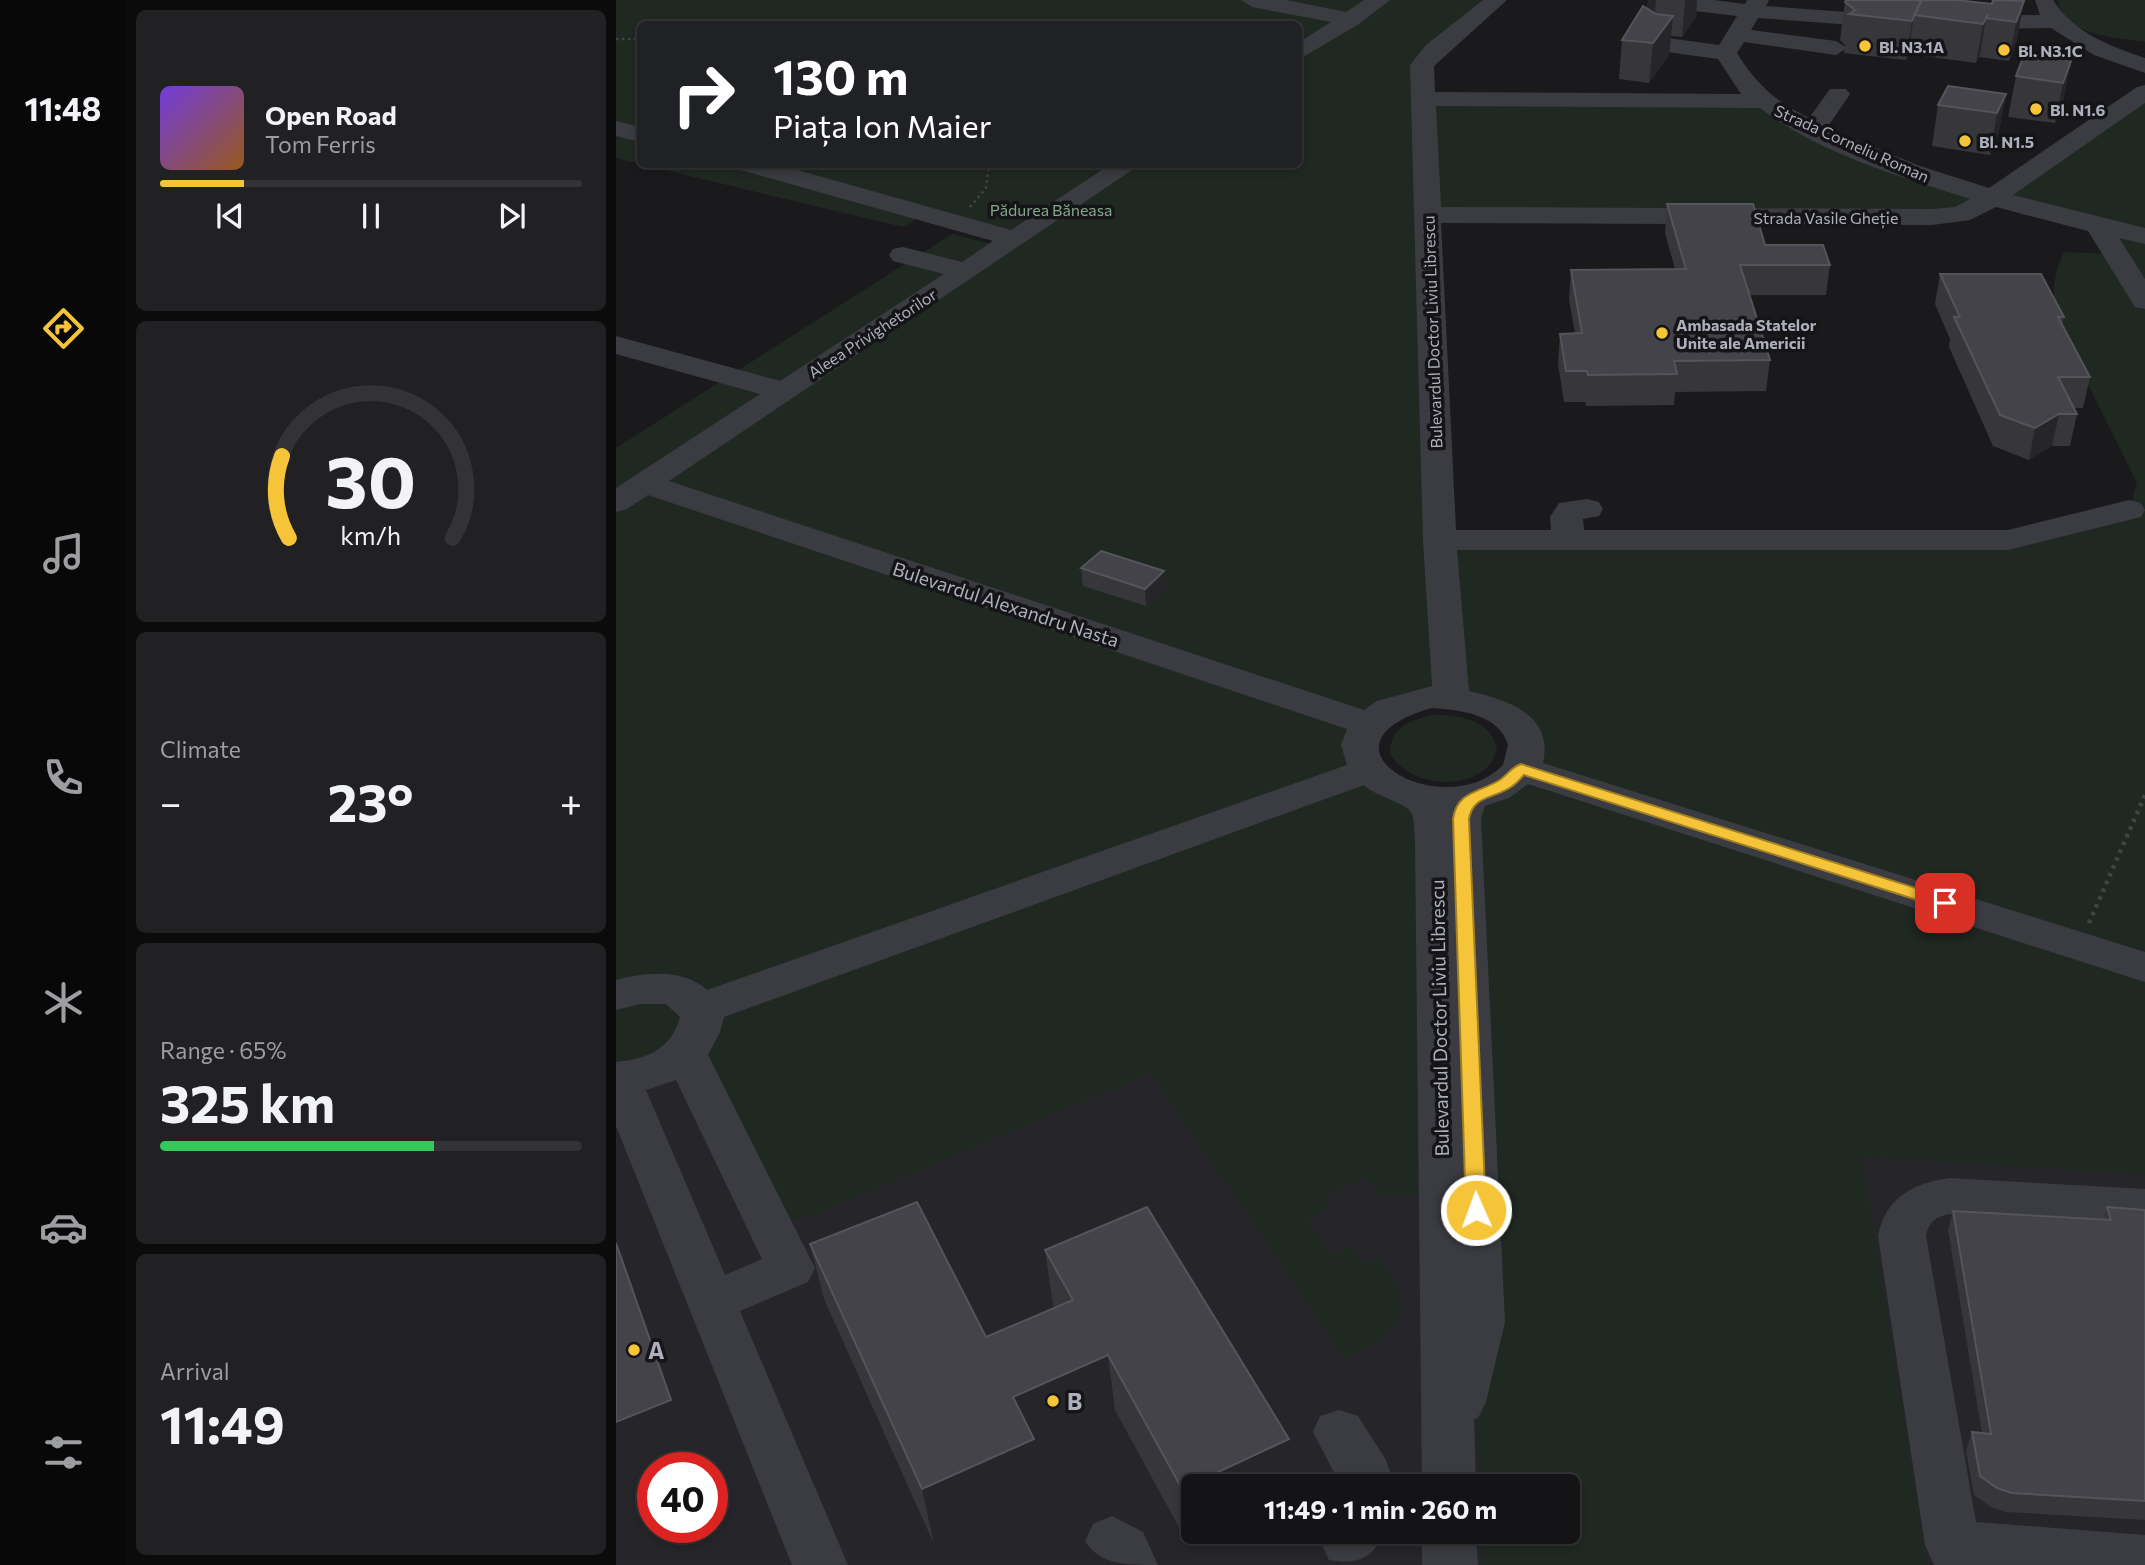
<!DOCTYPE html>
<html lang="en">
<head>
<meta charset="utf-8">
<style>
	:root { --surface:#141416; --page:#212123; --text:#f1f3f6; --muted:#9d9ea1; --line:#333335; --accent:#f6c439 }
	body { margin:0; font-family:Commissioner,sans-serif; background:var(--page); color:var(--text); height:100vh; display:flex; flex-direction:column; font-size:26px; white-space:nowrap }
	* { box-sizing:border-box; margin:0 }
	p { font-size:23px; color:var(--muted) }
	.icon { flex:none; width:38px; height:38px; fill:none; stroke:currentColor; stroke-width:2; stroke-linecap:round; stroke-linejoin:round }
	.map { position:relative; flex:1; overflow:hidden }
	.details { display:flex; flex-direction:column; gap:10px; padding:10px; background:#0b0b0c; width:490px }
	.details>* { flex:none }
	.banner { position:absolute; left:21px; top:21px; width:665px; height:147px; border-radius:10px; box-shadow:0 4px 10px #0003,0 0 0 2px var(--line); background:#202124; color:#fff; overflow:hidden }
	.speed { position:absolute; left:21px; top:1452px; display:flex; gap:14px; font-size:35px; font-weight:700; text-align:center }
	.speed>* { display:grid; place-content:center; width:91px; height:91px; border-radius:50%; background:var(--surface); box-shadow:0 4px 10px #0003,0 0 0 2px var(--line); line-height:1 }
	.speed .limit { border:10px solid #d22; background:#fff; color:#111 }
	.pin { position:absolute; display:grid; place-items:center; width:60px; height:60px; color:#fff; margin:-30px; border-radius:14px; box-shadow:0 4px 10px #0006 }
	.me { position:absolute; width:77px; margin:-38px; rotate:358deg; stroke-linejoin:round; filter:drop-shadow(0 0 5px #0008) }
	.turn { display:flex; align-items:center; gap:24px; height:147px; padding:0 21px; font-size:32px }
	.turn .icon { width:91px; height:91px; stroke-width:2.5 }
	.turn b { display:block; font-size:49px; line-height:60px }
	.big { font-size:52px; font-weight:700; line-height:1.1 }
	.details .card { flex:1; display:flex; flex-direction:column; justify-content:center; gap:10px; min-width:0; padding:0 24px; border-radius:10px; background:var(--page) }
	.details .dial { align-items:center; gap:0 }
	.dial svg { height:182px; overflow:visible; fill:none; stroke:var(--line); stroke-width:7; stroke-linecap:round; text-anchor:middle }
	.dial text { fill:var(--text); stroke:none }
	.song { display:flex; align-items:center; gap:21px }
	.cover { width:84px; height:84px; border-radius:10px; background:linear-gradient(135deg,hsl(260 70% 55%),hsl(30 70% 35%)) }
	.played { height:7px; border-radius:4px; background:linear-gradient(90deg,var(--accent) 20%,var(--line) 20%) }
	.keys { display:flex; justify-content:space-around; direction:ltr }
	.heat { display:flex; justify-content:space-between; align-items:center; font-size:38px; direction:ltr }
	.charge { height:10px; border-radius:5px; background:linear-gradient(90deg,#34c759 65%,var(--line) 0) }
	.trip { position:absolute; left:565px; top:1474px; width:399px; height:70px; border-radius:10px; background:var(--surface); box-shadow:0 4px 10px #0003,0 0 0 2px var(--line); font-weight:700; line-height:70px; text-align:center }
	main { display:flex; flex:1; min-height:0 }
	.menu { display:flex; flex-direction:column; width:126px; justify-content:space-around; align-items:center; background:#080809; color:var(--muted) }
	.menu .icon { width:49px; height:49px }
	.menu .selected { color:var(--accent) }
	.menu b { font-size:32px; color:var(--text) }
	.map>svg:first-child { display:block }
	.built { fill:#26262a; fill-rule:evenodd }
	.green { fill:#202822; fill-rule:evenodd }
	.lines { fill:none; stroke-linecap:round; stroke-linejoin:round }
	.path-far1 { stroke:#414349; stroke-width:2.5; stroke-dasharray:2.5 3.5; stroke-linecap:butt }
	.path { stroke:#414349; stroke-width:4.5; stroke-dasharray:3.5 5; stroke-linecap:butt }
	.minor { fill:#3b3c42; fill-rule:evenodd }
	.wall { fill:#37363b }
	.shaded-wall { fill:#262529 }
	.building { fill:#444349; stroke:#54545b; stroke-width:2 }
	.route { fill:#f6c439; stroke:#a07f25; stroke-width:2 }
	.poi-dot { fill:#f6c439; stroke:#151518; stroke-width:2.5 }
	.labels { text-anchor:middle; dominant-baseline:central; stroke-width:7; stroke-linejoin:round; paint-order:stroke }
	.far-poi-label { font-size:16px; font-weight:bold; fill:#adb0bc; stroke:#151518; text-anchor:start }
	.far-street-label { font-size:16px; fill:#adb0bc; stroke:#151518 }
	.far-park-label { font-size:16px; fill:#84a788; stroke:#151518 }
	.street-label { font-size:19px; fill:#adb0bc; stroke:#151518 }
	.near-poi-label { font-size:23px; font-weight:bold; fill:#adb0bc; stroke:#151518; text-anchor:start }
</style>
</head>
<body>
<main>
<nav class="menu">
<b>11:48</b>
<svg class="icon selected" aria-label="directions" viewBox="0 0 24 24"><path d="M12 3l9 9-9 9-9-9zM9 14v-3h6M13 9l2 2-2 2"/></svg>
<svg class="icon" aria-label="music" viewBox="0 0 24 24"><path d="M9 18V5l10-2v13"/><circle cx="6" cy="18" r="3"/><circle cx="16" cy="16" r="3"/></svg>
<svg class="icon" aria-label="phone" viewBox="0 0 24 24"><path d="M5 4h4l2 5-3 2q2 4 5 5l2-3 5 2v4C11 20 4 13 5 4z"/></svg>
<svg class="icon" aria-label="climate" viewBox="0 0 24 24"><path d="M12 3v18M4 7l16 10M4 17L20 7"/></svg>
<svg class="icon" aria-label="car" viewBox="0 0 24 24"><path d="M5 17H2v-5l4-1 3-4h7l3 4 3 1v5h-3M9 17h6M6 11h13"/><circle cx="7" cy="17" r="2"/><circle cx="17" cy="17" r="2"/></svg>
<svg class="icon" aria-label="filters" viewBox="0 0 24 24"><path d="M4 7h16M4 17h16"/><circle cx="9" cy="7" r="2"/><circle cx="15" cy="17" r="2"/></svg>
</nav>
<section class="details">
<div class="card">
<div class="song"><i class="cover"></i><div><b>Open Road</b><p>Tom Ferris</p></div></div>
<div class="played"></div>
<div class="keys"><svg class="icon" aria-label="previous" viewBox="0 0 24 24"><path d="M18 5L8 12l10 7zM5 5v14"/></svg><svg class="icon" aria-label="pause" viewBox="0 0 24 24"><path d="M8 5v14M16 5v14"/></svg><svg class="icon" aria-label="next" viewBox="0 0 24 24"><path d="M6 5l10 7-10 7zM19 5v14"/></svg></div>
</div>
<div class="card dial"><svg viewBox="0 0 100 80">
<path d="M14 69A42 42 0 1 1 86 69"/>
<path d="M14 69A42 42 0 0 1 11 33" stroke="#f6c439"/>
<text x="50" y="56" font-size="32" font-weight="700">30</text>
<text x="50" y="72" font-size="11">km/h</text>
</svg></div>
<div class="card"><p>Climate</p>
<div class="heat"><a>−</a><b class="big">23°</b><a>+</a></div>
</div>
<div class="card"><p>Range · 65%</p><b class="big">325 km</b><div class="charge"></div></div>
<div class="card"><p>Arrival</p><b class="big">11:49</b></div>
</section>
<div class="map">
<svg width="1529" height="1565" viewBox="0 0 1529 1565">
	<rect width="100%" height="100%" fill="#1a1a1d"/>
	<path class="built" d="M 1529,967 L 1529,1565 L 0,1565 L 0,995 ZM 37,1468 L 96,1468 L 96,1528 L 37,1528 ZM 578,1486 L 952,1486 L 952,1531 L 578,1531 Z"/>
	<path class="green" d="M 0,0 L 880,0 L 818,50 L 807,99 L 1144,101 L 1375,199 L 1529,92 L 1529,1175 L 1246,1157 L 1311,1565 L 868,1565 L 866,1531 L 952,1531 L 952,1486 L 864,1486 L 852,1196 L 764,1196 L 750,1178 L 709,1195 L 716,1207 L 691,1219 L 715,1254 L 735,1246 L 748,1265 L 764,1258 C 770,1269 778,1281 783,1292 C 797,1328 753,1347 728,1358 L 535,1073 L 198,1215 L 156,1229 L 69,1054 L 0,1078 L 0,448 L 336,234 L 388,247 L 398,239 L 307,215 L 287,227 L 27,165 L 682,164 L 682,24 L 24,24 L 24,164 L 0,158 ZM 1375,199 L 1482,227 L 1498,254 L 1448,252 C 1434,279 1437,303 1445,330 L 1521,483 L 1513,510 L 1392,540 L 824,539 L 812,215 L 1345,214 ZM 858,701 L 911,750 L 836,800 L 751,771 L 773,708 Z
		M 1441,0 L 1529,0 L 1529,42 C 1498,37 1451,37 1441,0 Z
		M 816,715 C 842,714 874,719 881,748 C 872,795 792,790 774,753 C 774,728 794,720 816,715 Z"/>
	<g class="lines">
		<path class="path-far1" d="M 0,39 L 24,39
			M 354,207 L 370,188 L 373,164"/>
		<path class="path" d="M 1473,923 L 1529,795"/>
		<path class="minor" d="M 625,0 L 670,0 L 730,12 L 748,0 L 774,0 L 743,24 L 682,60 L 682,43 L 715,22 L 636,7 Z
			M 867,0 L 891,0 L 818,66 L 819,92 L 1125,94 L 1102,59 L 1037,50 L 1026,43 L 1037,36 L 1103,45 L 1121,16 L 1046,7 L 1035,0 L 1098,0 L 1129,4 L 1131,0 L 1153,0 L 1150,6 L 1286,16 L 1289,21 L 1278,28 L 1142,18 L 1135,30 L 1220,41 L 1231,48 L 1220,55 L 1128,42 L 1121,53 C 1140,84 1160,102 1193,118 L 1214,89 L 1230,89 L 1234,94 L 1211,128 L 1304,166 L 1373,188 L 1521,87 L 1529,85 L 1529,103 L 1397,195 L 1529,228 L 1529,244 L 1503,238 L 1529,279 L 1529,309 L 1519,307 L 1472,231 L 1380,207 L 1354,220 L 1316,225 L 825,223 L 840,530 L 935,530 L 934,517 L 943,503 L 971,499 L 983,502 L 987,509 L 983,516 L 967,519 L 968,530 L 1392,530 L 1513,500 L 1525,503 L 1529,510 L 1525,517 L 1392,550 L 841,550 L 853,691 C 891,700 938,714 927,763 L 1529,952 L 1529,982 L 912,784 L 893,798 L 869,806 L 865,819 L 889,1322 L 870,1402 L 862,1418 L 858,1419 L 860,1486 L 806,1486 L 799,842 C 798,834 799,821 796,814 C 792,803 758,796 748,785 L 108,1017 L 104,1032 L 92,1055 L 199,1268 L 192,1282 L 124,1311 L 232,1565 L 176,1565 L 0,1126 L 0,1062 C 31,1059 56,1049 64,1017 L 50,1004 L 24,1004 L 0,1010 L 0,980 C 28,972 68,968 91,990 L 731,765 L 725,745 L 731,729 L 32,495 L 11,509 L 0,512 L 0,488 L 144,394 L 0,354 L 0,336 L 164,381 L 328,274 L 277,261 L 273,255 L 277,249 L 287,247 L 346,262 L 377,241 L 121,169 L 118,164 L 160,164 L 395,230 L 495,164 L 525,164 L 53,481 L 748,710 L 761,701 L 816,686 L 807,540 L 794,65 L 810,45 ZM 820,106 L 1144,108 C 1204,154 1283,176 1354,199 L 1339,207 L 1316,209 L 825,207 ZM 816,708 C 844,710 883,714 892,745 L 887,765 C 828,826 686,745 816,708 ZM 60,1080 L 146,1259 L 109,1275 L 30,1090 Z
			M 1419,0 L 1437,0 C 1458,33 1494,46 1529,58 L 1529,73 L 1478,55 L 1435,28 L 1352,29 L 1341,22 L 1352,15 L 1424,15 Z
			M 0,121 L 24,127 L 24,142 L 0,136 Z
			M 1333,1178 L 1529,1189 L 1529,1227 L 1333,1214 C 1319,1217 1313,1222 1310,1236 L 1360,1522 L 1529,1535 L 1529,1565 L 1318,1565 L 1309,1545 L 1262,1236 C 1270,1197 1296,1184 1333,1178 Z
			M 723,1410 L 742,1416 L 770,1460 L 779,1486 L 725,1486 L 697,1432 L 704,1416 Z
			M 496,1516 L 527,1532 L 542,1565 C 508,1565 485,1565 469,1541 L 477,1524 Z
			M 710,1531 L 769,1531 C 757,1558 743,1565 713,1560 L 705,1543 Z
			M 806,1531 L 860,1531 L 862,1565 L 806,1565 Z"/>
	</g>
	<path class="wall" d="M 1032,0 L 1081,0 L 1080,17 L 1066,37 L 1055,36 L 1053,55 L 1033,83 L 1003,79 L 1006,40 L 1031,9 Z
		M 1305,1 L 1304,4 L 1376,4 L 1408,1 L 1401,39 L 1393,61 L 1363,57 L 1364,56 L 1360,63 L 1292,54 L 1290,60 L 1228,53 L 1229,45 L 1224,40 L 1229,2 Z
		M 1455,61 L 1447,101 L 1439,123 L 1392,117 L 1400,76 Z
		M 1390,94 L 1382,135 L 1374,155 L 1316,146 L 1322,105 Z
		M 1051,204 L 1149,245 L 1214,265 L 1210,295 L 1133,295 L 1154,360 L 1150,391 L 1059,392 L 1058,405 L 970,406 L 969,402 L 948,402 L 942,364 L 944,334 L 959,333 L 953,300 L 955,270 L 1059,269 L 1049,233 Z
		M 1324,274 L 1448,317 L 1446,325 L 1474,377 L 1467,408 L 1457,408 L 1461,414 L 1454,446 L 1436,446 L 1413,460 L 1377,446 L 1333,347 L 1334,339 L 1319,304 Z
		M 465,568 L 550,589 L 530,606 L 467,586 Z
		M 531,1207 L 578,1531 L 597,1531 L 572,1544 L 499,1410 L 419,1446 L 427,1493 L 318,1544 L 208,1299 L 194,1244 L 370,1337 L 438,1308 L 437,1305 L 429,1250 Z
		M 1491,1207 L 1529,1210 L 1529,1520 L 1390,1512 L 1375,1507 L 1358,1495 L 1350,1451 L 1356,1432 L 1366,1433 L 1332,1230 L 1337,1211 L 1487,1220 Z"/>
	<path class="shaded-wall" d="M 1032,0 L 1040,0 L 1037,33 L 1029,38 Z
		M 1069,0 L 1081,0 L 1080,17 L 1066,37 Z
		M 1305,1 L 1303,16 L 1298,15 L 1292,54 L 1290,60 L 1296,21 Z
		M 1408,1 L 1401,39 L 1393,61 L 1400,22 Z
		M 1057,16 L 1053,55 L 1033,83 L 1037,43 Z
		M 1370,18 L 1364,56 L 1360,63 L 1367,24 Z
		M 1455,61 L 1447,101 L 1439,123 L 1447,83 Z
		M 1390,94 L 1382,135 L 1374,155 L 1381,113 Z
		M 1443,414 L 1436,446 L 1413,460 L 1419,428 Z
		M 548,571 L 550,589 L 530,606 L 529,589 Z
		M 492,1355 L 499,1410 L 419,1446 L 427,1493 L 318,1544 L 306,1489 L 397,1397 Z
		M 55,1400 L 73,1455 L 41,1468 L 37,1468 L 37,1470 L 0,1485 L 0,1422 Z
		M 673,1439 L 675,1486 L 578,1486 L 578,1531 L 597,1531 L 572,1544 L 566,1489 Z"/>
	<path class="building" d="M 1230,0 L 1300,0 L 1305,1 L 1296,21 L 1233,14 L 1239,10 L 1229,2 Z
		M 1306,0 L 1340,0 L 1376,4 L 1377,0 L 1408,1 L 1400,22 L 1370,18 L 1372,14 L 1367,24 L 1298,15 Z
		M 1027,6 L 1040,14 L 1057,16 L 1037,43 L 1006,40 Z
		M 1408,55 L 1455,61 L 1447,83 L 1400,76 Z
		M 1332,86 L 1390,94 L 1381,113 L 1322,105 Z
		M 1051,204 L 1137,204 L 1149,245 L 1207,245 L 1214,265 L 1124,265 L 1154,360 L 1058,361 L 1061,374 L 972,375 L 971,371 L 950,371 L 944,334 L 966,333 L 955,270 L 1070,269 Z
		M 1324,274 L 1425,274 L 1448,317 L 1442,317 L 1474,377 L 1442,377 L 1461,414 L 1443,414 L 1419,428 L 1384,415 L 1338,317 L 1344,317 Z
		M 485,551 L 548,571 L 529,589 L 465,568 Z
		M 301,1202 L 370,1337 L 457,1300 L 429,1250 L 531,1207 L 673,1439 L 566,1489 L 492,1355 L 397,1397 L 418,1439 L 306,1489 L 194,1244 Z
		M 1491,1207 L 1529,1210 L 1529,1501 L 1396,1493 L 1381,1488 L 1364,1476 L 1356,1432 L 1375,1434 L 1337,1211 L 1495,1220 Z
		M 0,1243 L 55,1400 L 0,1422 Z"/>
	<path class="route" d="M 905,764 L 1335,899 L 1338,903 L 1329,909 L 1323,907 L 908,775 C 904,779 900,784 895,787 C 878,799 857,795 853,819 L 870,1210 L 867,1216 L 853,1216 L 850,1210 L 837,819 C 841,792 861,793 882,781 C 891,776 895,767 905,764 Z"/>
	<g class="poi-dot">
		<circle cx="1249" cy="46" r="7"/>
		<circle cx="1388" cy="50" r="7"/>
		<circle cx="1420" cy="109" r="7"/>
		<circle cx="1349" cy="141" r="7"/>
		<circle cx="1046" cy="333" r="7"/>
		<circle cx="18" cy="1350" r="7"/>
		<circle cx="437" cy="1401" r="7"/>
	</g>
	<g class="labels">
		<g class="far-poi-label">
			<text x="1263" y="46">Bl. N3.1A</text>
			<text x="1402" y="50">Bl. N3.1C</text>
			<text x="1434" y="109">Bl. N1.6</text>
			<text x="1363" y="141">Bl. N1.5</text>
			<text x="1060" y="324">Ambasada Statelor<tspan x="1060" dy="18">Unite ale Americii</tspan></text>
		</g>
		<g class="far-street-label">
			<text transform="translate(1236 143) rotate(24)">Strada Corneliu Roman</text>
			<text x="1210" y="217">Strada Vasile Gheție</text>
			<text transform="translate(816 332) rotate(-92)">Bulevardul Doctor Liviu Librescu</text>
			<text transform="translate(256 333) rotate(-33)">Aleea Privighetorilor</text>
		</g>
		<g class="far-park-label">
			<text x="435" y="209">Pădurea Băneasa</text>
		</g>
		<g class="street-label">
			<text transform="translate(390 604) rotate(18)">Bulevardul Alexandru Nasta</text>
			<text transform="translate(823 1018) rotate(-91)">Bulevardul Doctor Liviu Librescu</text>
		</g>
		<g class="near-poi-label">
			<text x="32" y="1350">A</text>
			<text x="451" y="1401">B</text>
		</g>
	</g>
</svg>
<div class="speed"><div class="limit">40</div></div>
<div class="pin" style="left:1329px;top:903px;background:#d93025"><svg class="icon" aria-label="arrive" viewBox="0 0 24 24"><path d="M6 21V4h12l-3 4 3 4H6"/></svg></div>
<svg class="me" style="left:860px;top:1210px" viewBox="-20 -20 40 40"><circle r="17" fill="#f6c439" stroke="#fff" stroke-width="3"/><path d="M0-11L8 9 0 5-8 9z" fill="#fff"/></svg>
<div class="trip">11:49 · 1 min · 260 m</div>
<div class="banner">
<div class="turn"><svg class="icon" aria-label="right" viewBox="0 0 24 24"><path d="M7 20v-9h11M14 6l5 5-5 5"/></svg><div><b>130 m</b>Piața Ion Maier</div></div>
</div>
</div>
</main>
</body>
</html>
